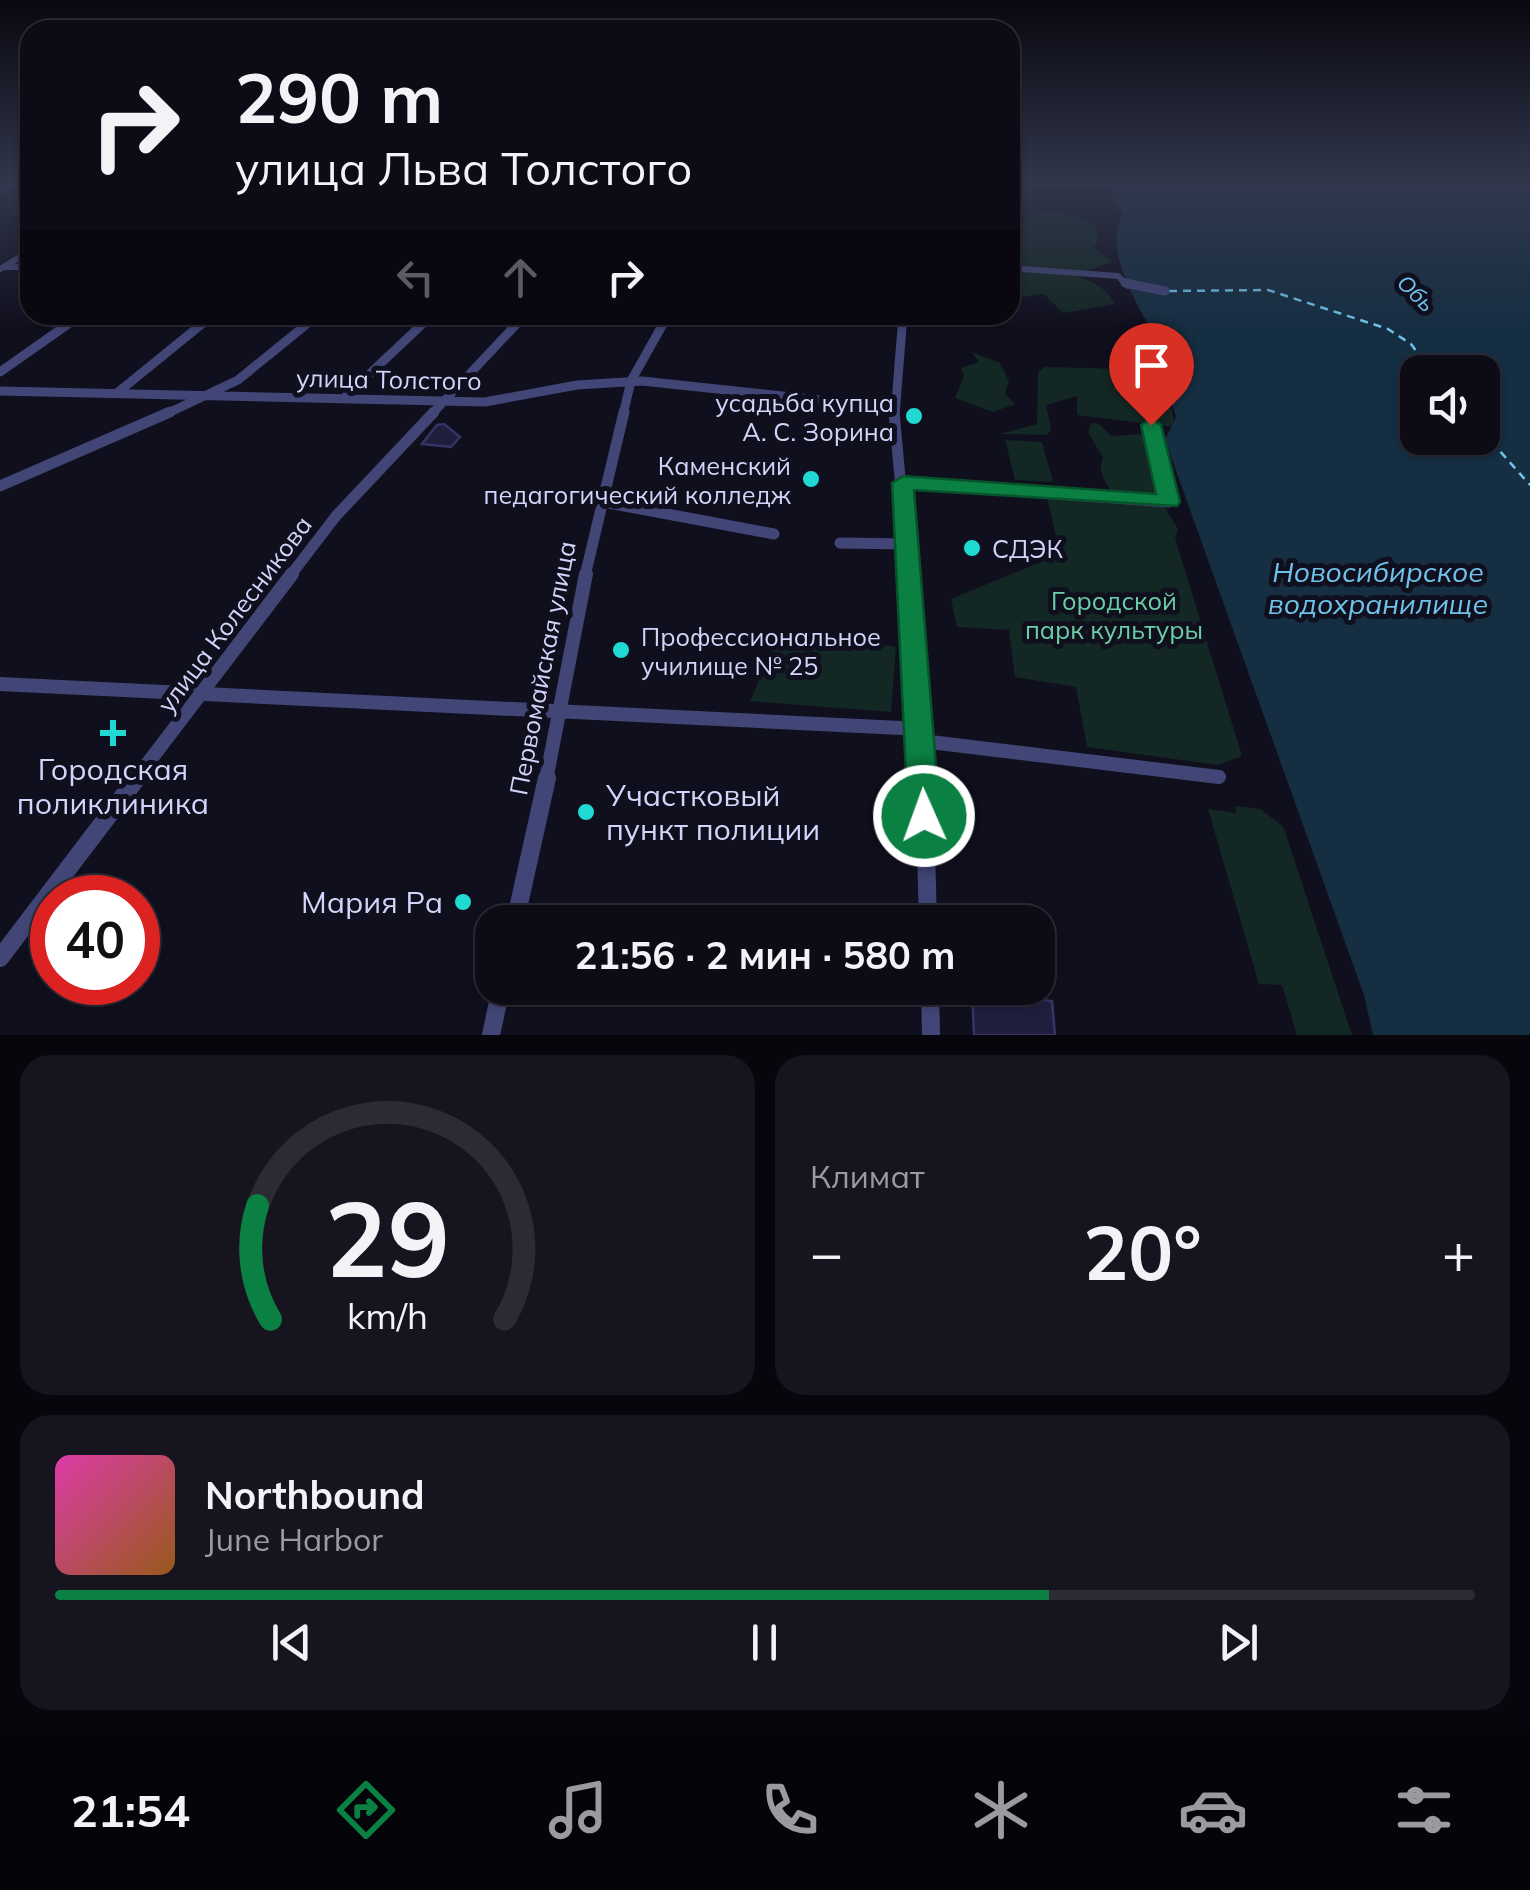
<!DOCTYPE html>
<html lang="ru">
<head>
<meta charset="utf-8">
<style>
	:root { --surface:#0c0b16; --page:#15141f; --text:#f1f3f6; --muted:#9a9ba1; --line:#2c2b35; --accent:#0b8043 }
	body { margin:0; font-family:Mulish,sans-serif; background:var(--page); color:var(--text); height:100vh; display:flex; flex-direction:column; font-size:38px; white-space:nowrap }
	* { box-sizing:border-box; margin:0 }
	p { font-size:32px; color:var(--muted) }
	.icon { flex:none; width:55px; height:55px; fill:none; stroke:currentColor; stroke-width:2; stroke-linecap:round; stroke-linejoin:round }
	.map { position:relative; height:1035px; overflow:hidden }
	.sheet { display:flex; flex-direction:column; gap:20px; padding:20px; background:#07060c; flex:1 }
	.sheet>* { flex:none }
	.hud { position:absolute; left:20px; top:20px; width:1000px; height:305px; border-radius:30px; box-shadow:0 2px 8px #0004,0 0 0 2px var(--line); background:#0c0b16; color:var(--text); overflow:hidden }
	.buttons { position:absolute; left:1400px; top:355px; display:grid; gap:20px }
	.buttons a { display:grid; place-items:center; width:100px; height:100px; border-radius:20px; background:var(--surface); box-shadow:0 2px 8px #0004,0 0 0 2px var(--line); font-size:50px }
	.speed { position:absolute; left:30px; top:875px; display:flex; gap:20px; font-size:50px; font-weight:700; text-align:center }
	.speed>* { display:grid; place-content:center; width:130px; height:130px; border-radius:50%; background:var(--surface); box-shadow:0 2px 8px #0004,0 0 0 2px var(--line); line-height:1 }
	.speed .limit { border:15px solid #d22; background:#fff; color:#111 }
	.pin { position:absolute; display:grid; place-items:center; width:85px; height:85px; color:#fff; margin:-102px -42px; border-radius:50% 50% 50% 0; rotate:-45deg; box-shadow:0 0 10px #0007 }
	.pin .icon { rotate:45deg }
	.me { position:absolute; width:110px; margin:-55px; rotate:358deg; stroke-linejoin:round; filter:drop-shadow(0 0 8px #0008) }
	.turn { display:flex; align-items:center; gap:35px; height:210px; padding:0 50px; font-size:45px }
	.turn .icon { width:130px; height:130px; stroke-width:2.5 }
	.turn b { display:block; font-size:70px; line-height:85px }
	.lanes { display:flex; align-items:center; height:95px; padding:0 50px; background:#0003; justify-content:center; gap:50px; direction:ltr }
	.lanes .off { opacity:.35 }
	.big { font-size:75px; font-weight:700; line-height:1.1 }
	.sheet .tile { flex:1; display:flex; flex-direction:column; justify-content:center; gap:15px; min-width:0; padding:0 35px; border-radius:30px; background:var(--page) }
	.sheet .dial { align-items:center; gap:0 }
	.dial svg { height:260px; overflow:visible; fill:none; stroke:var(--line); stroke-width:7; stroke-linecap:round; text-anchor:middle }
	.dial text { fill:var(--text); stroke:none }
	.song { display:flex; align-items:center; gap:30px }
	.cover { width:120px; height:120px; border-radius:15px; background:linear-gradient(135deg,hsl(320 70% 55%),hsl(30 70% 35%)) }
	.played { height:10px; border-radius:5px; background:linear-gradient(90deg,var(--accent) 70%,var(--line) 70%) }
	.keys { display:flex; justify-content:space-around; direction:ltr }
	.heat { display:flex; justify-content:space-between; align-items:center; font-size:55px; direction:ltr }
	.sheet .tiles { flex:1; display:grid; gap:20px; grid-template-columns:1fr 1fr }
	.tile:last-child { grid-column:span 2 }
	.trip { position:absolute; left:475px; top:905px; width:580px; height:100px; border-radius:30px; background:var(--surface); box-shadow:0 2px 8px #0004,0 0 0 2px var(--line); font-weight:700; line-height:100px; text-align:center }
	.menu { display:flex; height:160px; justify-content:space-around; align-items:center; background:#050409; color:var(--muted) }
	.menu .icon { width:70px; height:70px }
	.menu .current { color:var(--accent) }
	.menu b { font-size:45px; color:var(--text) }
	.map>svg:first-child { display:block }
	.green { fill:#132724 }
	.water { fill:#162e42; fill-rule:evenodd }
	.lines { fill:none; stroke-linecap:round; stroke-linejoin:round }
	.ferry { stroke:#6fc3eb; stroke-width:2.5; stroke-dasharray:8 6; stroke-linecap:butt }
	.building { fill:#201e3d; stroke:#363366; stroke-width:2.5 }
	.minor-far4 { stroke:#414677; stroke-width:6 }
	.minor-far3 { stroke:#414677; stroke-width:9 }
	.minor-far2 { stroke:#414677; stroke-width:11 }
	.minor-far1 { stroke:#414677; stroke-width:14 }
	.minor { stroke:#414677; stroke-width:18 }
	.route { fill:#0b8043; stroke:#07532c; stroke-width:2.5 }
	.poi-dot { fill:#1fd9d2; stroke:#100f1e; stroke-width:4 }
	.labels { text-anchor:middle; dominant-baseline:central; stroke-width:10; stroke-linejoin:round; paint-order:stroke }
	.far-water-label { font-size:22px; font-style:italic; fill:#6fc3eb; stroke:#100f1e }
	.street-label { font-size:25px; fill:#d3d4f9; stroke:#100f1e }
	.poi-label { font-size:25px; fill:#d3d4f9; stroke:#100f1e; text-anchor:end }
	.park-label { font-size:25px; fill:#69cea7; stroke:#100f1e }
	.water-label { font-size:28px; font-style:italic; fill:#6fc3eb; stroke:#100f1e }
	.near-poi-label { font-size:30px; fill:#d3d4f9; stroke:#100f1e }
</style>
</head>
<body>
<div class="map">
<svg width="1530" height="1035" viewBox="0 0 1530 1035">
	<rect width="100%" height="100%" fill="#100f1e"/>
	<path class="green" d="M 1056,211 L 1095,223 L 1099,237 L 1094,248 L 1112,262 L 1085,271 L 1010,267 L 1010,260 L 1020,257 L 1010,250 L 1010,236 L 1026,232 L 1021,228 L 1027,214 Z
		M 1010,272 C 1044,270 1097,270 1115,304 L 1063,313 L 1044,294 L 1010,299 Z
		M 972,352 L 1000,363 L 1009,381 L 1005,393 L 1015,404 L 993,412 L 955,398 L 964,376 L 961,368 L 979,362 Z
		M 1158,364 L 1169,366 L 1165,375 L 1175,427 L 1077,415 L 1077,396 L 1046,405 L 1051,428 L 1048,435 L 1000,434 L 1037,424 L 1038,372 L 1045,367 L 1129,369 Z
		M 1091,423 L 1099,424 L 1111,436 L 1142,434 L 1154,451 L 1156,493 L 1178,529 L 1175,538 L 1242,756 L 1218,765 L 1087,747 L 1076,687 L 1015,677 L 1009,630 L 957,627 L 951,599 L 1060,554 L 1047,497 L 1113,495 C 1107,482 1096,474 1103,458 L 1088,432 Z
		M 1005,440 L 1042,442 L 1053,482 L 1015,480 Z
		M 781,630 L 896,647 L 891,712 L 750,701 Z
		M 1235,806 L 1260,809 L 1283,826 L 1352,1035 L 1297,1035 L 1282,985 L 1259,984 L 1208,809 L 1236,813 Z"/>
	<path class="water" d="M 1110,182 L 1530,182 L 1530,1035 L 1373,1035 L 1364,995 L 1165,440 L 1176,417 L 1167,387 L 1171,366 C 1152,327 1098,255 1123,213 L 1113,203 ZM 1418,372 L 1482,372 L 1482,438 L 1418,438 Z"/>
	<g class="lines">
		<path class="ferry" d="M 1169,291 L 1268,290 L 1388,329 L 1411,344 L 1432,372
			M 1482,431 L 1530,485"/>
	</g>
	<path class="building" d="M 444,424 L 460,437 L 451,447 L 422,444 L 437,425 Z
		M 972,991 L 1052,1001 L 1055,1035 L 974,1035 Z"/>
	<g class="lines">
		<path class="minor-far4" d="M 0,191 L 18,182
			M 4,267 L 30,267
			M 1010,268 L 1118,276 L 1128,286
			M 0,269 L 30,251"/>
		<path class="minor-far3" d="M 1125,283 L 1165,291
			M 0,372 L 81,315
			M 0,391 L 485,402 L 577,385 L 642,381 L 894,408
			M 117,393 L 213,315
			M 344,398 L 432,315
			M 164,415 L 238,380 L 318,315
			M 431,415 L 525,315
			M 623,415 L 631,381 L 668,315
			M 895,415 L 903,315"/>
		<path class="minor-far2" d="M 894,412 L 909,576
			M 903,483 L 1169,502 L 1151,425
			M 0,486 L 170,412
			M 603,502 L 774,534
			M 840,543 L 908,544
			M 290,576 L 336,516 L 434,412
			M 585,576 L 624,412"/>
		<path class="minor-far1" d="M 908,574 L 924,780
			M 0,684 L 922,729
			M 922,741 L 1219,777
			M 135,780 L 292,574
			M 546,780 L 586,574"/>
		<path class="minor" d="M 924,778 L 928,922
			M 515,922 L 547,778
			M 0,958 L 137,778
			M 930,988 L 931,1035
			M 491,1035 L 501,988"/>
	</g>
	<linearGradient id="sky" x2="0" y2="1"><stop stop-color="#090810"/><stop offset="0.56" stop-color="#31374c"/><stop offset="1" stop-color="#31374c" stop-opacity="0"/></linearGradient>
	<rect width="1530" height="327" fill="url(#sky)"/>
	<path class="route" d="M 1151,419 L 1161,425 L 1180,502 L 1177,506 L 914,490 L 940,816 L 936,825 L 924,829 L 913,825 L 908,816 L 892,483 L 903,476 L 1156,494 L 1141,425 Z"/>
	<g class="poi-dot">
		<circle cx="914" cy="416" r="10"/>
		<circle cx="811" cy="479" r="10"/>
		<circle cx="972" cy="548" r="10"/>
		<circle cx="621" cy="650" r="10"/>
		<path d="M108 718h10v10h10v10h-10v10h-10v-10h-10v-10h10z"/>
		<circle cx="586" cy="812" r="10"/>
		<circle cx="463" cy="902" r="10"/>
	</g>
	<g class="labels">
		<g class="far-water-label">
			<text transform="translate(1416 293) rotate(44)">Обь</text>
		</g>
		<g class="street-label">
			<text transform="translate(389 379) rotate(1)">улица Толстого</text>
			<text transform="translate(234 614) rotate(-53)">улица Колесникова</text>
			<text transform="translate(542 668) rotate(-79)">Первомайская улица</text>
		</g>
		<g class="poi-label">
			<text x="894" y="402">усадьба купца<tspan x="894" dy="29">А. С. Зорина</tspan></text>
			<text x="791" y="465">Каменский<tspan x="791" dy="29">педагогический колледж</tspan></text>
			<text x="992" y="548" text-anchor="start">СДЭК</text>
			<text x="641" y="636" text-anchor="start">Профессиональное<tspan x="641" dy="29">училище № 25</tspan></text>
		</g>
		<g class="park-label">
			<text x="1114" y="600">Городской<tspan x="1114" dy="29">парк культуры</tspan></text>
		</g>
		<g class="water-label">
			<text x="1378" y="571">Новосибирское<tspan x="1378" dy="32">водохранилище</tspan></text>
		</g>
		<g class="near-poi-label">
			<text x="113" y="769">Городская<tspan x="113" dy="34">поликлиника</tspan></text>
			<text x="606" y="795" text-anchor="start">Участковый<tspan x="606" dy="34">пункт полиции</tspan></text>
			<text x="443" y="902" text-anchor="end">Мария Ра</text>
		</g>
	</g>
</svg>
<div class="buttons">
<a><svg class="icon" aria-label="sound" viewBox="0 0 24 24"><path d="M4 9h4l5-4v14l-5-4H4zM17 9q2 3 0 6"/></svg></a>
</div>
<div class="speed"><div class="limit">40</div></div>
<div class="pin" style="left:1151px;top:425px;background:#d93025"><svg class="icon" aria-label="arrive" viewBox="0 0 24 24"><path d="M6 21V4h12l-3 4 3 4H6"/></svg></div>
<svg class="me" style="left:924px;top:816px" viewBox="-20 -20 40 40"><circle r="17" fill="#0b8043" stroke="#fff" stroke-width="3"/><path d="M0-11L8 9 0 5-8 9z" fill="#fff"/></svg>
<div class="trip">21:56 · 2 мин · 580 m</div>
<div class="hud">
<div class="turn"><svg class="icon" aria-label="right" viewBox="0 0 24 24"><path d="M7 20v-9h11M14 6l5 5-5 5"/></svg><div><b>290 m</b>улица Льва Толстого</div></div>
<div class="lanes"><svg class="icon off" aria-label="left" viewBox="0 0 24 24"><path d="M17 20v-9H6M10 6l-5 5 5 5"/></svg><svg class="icon off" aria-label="ahead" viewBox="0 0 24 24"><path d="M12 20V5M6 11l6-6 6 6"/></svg><svg class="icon" aria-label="right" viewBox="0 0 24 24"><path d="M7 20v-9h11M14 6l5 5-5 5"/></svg></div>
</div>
</div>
<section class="sheet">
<div class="tiles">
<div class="tile dial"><svg viewBox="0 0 100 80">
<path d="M14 69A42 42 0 1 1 86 69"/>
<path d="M14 69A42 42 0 0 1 10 34" stroke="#0b8043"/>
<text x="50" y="56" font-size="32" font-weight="700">29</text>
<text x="50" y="72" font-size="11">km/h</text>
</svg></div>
<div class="tile"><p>Климат</p>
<div class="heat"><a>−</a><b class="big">20°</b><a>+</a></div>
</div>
<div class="tile">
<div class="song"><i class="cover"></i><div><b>Northbound</b><p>June Harbor</p></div></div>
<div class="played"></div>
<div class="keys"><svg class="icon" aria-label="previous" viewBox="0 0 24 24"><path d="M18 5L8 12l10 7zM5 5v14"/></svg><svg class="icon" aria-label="pause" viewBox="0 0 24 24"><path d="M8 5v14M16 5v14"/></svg><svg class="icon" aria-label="next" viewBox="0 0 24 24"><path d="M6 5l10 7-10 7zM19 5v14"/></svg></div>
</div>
</div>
</section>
<nav class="menu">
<b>21:54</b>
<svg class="icon current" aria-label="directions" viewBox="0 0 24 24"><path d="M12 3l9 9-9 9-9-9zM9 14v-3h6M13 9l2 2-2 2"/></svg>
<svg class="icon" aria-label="music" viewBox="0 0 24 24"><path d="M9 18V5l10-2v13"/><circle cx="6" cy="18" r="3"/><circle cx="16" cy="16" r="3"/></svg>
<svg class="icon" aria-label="phone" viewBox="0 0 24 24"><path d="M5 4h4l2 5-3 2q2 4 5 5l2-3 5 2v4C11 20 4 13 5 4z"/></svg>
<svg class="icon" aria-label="climate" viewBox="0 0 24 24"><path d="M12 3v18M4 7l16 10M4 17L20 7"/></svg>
<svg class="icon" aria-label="car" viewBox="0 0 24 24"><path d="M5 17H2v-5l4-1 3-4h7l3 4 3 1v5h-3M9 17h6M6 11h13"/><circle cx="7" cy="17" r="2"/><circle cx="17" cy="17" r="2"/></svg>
<svg class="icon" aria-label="filters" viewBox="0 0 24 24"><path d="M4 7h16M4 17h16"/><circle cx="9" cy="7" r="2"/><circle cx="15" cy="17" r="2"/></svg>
</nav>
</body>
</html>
